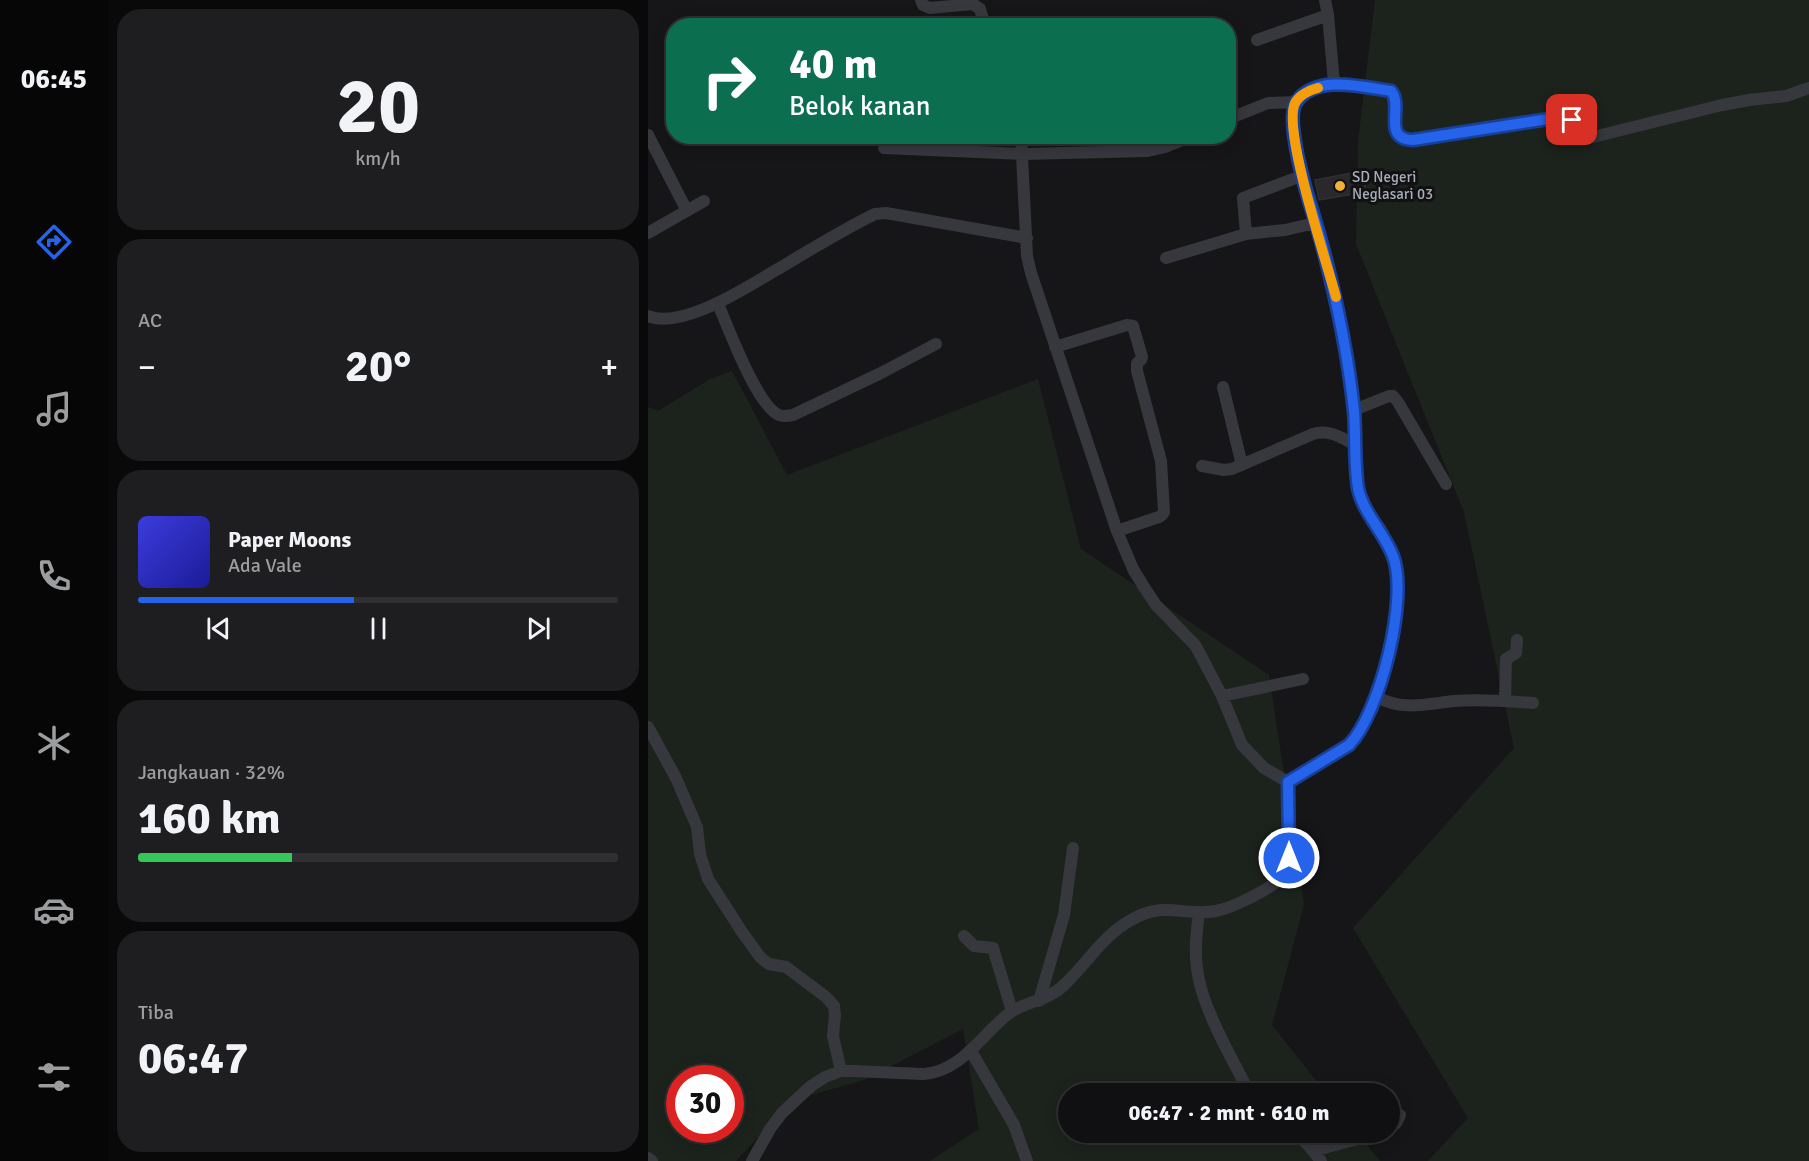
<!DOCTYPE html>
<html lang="id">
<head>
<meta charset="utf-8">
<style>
	:root { --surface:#101012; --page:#1e1e20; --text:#f1f3f6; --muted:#9c9d9f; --line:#303032; --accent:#2563eb }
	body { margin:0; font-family:Signika,sans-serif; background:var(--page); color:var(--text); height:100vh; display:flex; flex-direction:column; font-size:22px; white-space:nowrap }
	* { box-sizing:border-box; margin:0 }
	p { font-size:20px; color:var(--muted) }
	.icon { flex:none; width:33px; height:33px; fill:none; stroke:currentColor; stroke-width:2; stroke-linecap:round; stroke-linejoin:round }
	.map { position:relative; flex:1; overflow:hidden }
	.sheet { display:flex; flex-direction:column; gap:9px; padding:9px; background:#09090a; width:540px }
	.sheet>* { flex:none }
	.guide { position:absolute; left:18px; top:18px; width:570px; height:126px; border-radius:24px; box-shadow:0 3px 15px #0003,0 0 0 2px var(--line); background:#0b6e4f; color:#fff; overflow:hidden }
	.speed { position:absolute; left:18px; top:1065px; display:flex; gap:12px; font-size:30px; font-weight:700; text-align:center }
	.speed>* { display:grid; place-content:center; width:78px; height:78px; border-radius:50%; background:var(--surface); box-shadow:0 3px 15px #0003,0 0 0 2px var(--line); line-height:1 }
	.speed .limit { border:9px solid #d22; background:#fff; color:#111 }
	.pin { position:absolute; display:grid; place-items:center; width:51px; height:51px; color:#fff; margin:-26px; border-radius:12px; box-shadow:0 3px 9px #0006 }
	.me { position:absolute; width:66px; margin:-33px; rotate:0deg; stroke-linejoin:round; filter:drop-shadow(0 0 4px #0008) }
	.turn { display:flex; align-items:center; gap:21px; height:126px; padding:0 24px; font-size:27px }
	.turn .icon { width:78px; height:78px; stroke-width:2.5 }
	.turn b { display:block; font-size:42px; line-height:51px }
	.big { font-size:45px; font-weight:700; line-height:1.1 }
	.sheet .tile { flex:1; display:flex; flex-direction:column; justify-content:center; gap:9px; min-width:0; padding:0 21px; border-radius:24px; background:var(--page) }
	.sheet .dial { align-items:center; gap:0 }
	.dial b { font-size:78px; line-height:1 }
	.song { display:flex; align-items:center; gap:18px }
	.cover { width:72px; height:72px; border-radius:9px; background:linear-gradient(135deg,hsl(240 70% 55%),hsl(240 70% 35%)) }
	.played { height:6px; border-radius:3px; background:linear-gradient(90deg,var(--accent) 45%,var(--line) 45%) }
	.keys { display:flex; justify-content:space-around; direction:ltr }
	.heat { display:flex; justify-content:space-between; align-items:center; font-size:33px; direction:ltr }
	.charge { height:9px; border-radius:4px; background:linear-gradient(90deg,#34c759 32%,var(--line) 0) }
	.trip { position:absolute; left:410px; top:1083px; width:342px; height:60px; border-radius:30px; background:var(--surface); box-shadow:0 3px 15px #0003,0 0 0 2px var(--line); font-weight:700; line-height:60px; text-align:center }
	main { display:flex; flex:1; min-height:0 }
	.dock { display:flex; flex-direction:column; width:108px; justify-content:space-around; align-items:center; background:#060607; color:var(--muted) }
	.dock .icon { width:42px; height:42px }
	.dock .active { color:var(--accent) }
	.dock b { font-size:27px; color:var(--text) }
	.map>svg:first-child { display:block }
	.green { fill:#1c231d; fill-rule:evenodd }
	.building { fill:#29292c; stroke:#303034; stroke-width:1.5 }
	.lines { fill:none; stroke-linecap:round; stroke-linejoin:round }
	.minor { stroke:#37383d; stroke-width:12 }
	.route-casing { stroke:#184099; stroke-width:15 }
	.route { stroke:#2563eb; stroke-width:10 }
	.slow { stroke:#f59e0b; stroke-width:10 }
	.poi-dot { fill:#f2b134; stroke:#111113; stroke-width:2 }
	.labels { text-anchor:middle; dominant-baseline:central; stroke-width:6; stroke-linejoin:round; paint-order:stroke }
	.poi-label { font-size:15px; fill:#a8adb8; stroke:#111113; text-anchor:start }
</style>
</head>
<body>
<main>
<nav class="dock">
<b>06:45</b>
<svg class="icon active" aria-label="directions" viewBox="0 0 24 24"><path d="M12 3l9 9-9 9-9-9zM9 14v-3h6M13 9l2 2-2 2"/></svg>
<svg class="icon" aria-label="music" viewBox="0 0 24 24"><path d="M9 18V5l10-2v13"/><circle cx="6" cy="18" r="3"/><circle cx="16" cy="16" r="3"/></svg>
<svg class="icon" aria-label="phone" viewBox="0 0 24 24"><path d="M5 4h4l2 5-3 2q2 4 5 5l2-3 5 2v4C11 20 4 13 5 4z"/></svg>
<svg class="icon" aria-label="climate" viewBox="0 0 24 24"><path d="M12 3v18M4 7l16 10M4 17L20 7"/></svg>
<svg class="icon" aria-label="car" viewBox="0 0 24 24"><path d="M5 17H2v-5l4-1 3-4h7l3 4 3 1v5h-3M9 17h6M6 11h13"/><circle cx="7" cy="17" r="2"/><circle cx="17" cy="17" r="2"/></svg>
<svg class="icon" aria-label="filters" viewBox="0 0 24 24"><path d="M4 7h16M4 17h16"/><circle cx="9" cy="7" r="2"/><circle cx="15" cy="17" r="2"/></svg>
</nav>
<section class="sheet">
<div class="tile dial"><b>20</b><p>km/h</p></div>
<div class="tile"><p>AC</p>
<div class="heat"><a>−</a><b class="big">20°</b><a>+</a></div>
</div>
<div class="tile">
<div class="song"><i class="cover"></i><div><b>Paper Moons</b><p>Ada Vale</p></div></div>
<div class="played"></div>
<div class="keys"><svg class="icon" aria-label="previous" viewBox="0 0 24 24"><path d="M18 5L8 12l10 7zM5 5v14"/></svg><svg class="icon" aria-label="pause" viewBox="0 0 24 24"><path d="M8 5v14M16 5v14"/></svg><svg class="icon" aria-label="next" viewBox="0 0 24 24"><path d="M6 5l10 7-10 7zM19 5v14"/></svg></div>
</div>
<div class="tile"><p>Jangkauan · 32%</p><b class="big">160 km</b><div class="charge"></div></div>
<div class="tile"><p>Tiba</p><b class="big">06:47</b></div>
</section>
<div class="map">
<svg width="1161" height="1161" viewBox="0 0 1161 1161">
	<rect width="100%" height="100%" fill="#161618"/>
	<path class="green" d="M 727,0 L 1161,0 L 1161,1161 L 780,1161 L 820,1118 L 705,928 L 866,748 L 816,512 L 708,244 L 710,141 Z
		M 84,371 L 139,475 L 390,379 L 433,549 L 621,675 L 656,905 L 624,1025 L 678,1093 L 420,1094 L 420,1132 L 709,1133 L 732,1161 L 282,1161 L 331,1129 L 315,1029 L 216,1080 L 145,1100 L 88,1161 L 0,1161 L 0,407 L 10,411 L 62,379 ZM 32,1078 L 82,1078 L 82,1130 L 32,1130 Z"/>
	<path class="building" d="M 714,171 L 718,192 L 671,200 L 667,180 Z"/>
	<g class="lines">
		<path class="minor" d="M 273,0 L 275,5 L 282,8 L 325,4 L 332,9 L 337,26
			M 677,0 L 680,15 L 686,83
			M 609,40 L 680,15
			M 580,119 L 620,103 L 648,102 L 661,90 L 686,83 L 745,92 L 747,96 C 747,114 741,139 765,140 L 917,117 C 929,121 931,135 945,137 L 1074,105 L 1101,100 L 1138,96 L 1161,88
			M 0,135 L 39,211
			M 236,148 L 375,154 L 500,151 L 517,147 L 545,136
			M 0,233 L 56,201
			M 598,234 L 595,198 L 653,176
			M 518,258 L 598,234 L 637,230 L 667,223
			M 70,304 C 80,327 109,406 131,415 C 135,417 140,416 145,415 L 233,373 L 288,344
			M 0,316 C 35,330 100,286 130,269 C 162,250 194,230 227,214 L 238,213 L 379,238
			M 407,347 L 479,325 L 485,326 L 494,357 L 493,360 L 489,363 L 489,371 L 513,461 L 516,512 L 514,515 L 511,517 L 469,531
			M 575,387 L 594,465
			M 706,410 L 741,396 L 745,396 L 750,402 L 798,484
			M 554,466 L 576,470 L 584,469 L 665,434 C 682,429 694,438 708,445
			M 574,696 L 655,679
			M 729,697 C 754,711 778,704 806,701 C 832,699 859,701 885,703
			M 857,700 L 858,659 L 868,653 L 869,640
			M 0,727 L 28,778 L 49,827 L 52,854 L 60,879 L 94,932 L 113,958 L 121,964 L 138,967 L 178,997 L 186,1006 L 187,1015 L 185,1036 L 193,1071
			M 640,782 L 696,748 L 707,738 L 729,697 L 746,634 L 750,594 L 750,578 L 746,557 L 733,530 L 720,513 L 710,488 L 706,410 L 691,312 L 683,278 L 653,176 L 645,117 L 648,102
			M 551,912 C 549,930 546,950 549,968 C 553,1007 584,1058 602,1094
			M 316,936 L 326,946 L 345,948 L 364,1011
			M 391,1001 L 416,915 L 425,848
			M 323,1051 L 366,1125 L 379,1161
			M 741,1129 L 748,1123 L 752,1115
			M 647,1132 L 661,1146 L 673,1161
			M 665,1151 L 735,1132
			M 0,1158 L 4,1161
			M 104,1161 L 122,1129 L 134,1113 L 163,1086 L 177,1077 L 193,1071 L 205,1071 L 275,1074 C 314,1072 334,1033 363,1012 C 379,1001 399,1001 415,986 C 439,964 454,936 483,920 C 518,900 535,917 568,911 C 584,908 626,888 635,875 C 640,868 641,861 641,853 L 640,782 L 616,768 L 594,745 L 574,696 L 552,654 L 547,645 L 508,605 L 496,587 L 485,569 L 469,531 L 383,273 L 379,256 L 373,136"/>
	</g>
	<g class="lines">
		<defs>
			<path id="route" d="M 641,858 L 640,782 L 701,745 C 732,713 761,598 745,556 C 736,532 715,513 710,488 C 706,463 708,436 706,411 C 699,346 685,282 667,220 C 660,198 635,119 649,101 C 669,74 715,87 743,91 C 756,106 733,139 765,140 L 913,117 L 917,117 L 924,120"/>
		</defs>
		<use href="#route" class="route-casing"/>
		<use href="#route" class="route"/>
		<path class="slow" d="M 670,88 C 662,90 651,95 647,103 C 634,129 679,263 688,297"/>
	</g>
	<circle class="poi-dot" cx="692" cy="186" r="6"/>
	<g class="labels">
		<g class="poi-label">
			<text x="704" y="177">SD Negeri<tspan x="704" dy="17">Neglasari 03</tspan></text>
		</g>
	</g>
</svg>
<div class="speed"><div class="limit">30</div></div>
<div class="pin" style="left:924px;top:120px;background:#d93025"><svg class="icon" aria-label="arrive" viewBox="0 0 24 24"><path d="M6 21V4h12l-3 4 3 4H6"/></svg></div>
<svg class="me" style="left:641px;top:858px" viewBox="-20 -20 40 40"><circle r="17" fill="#2563eb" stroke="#fff" stroke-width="3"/><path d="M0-11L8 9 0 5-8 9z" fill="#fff"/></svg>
<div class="trip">06:47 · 2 mnt · 610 m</div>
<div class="guide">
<div class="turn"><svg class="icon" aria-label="right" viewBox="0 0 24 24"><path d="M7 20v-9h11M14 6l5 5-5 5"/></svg><div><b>40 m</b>Belok kanan</div></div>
</div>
</div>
</main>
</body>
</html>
